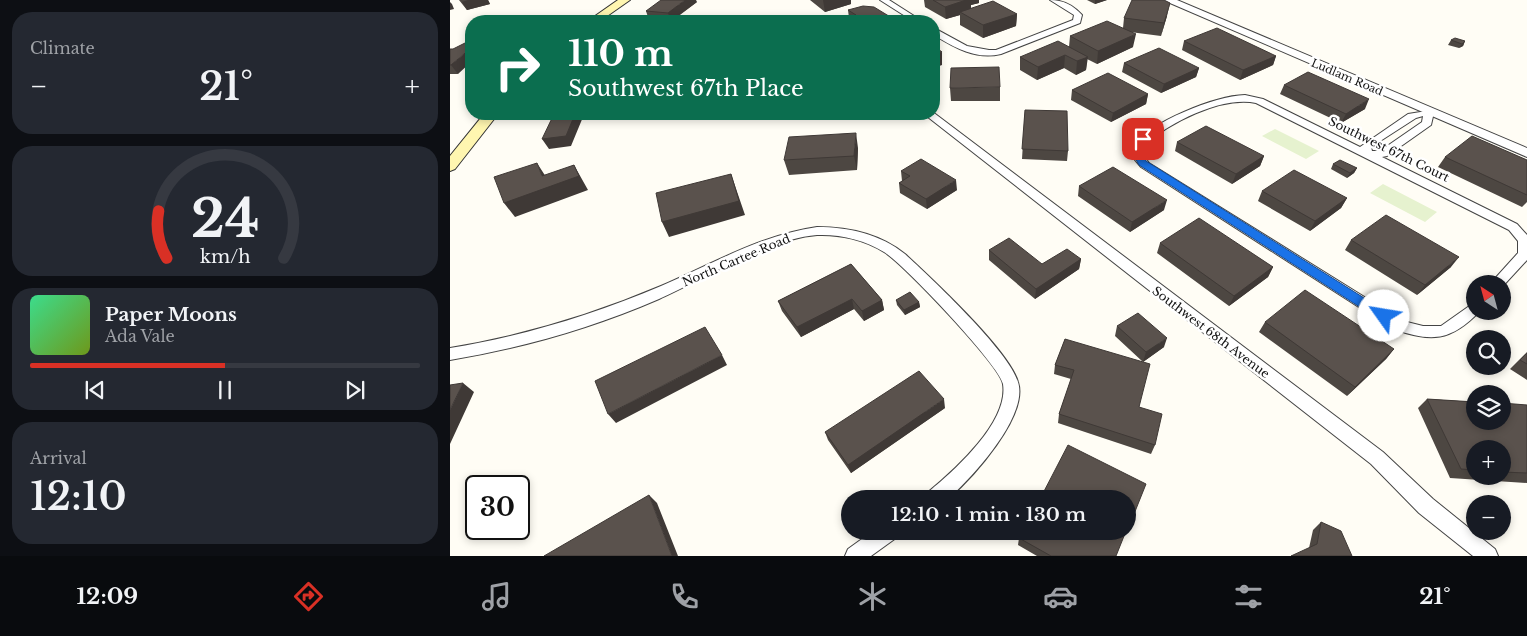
<!DOCTYPE html>
<html lang="en">
<head>
<meta charset="utf-8">
<style>
	:root { --surface:#171b24; --page:#242831; --text:#f1f3f6; --muted:#9ea1a6; --line:#363941; --accent:#d93025 }
	body { margin:0; font-family:"Libre Baskerville",serif; background:var(--page); color:var(--text); height:100vh; display:flex; flex-direction:column; font-size:19px; white-space:nowrap }
	* { box-sizing:border-box; margin:0 }
	p { font-size:16px; color:var(--muted) }
	.icon { flex:none; width:28px; height:28px; fill:none; stroke:currentColor; stroke-width:2; stroke-linecap:round; stroke-linejoin:round }
	.map { position:relative; flex:1; overflow:hidden }
	.sheet { display:flex; flex-direction:column; gap:12px; padding:12px; background:#0d0f14; width:450px }
	.sheet>* { flex:none }
	.banner { position:absolute; left:15px; top:15px; width:475px; height:105px; border-radius:20px; box-shadow:0 2px 8px #0003; background:#0b6e4f; color:#fff; overflow:hidden }
	.needle { width:32px; rotate:324deg }
	.controls { position:absolute; left:1016px; top:275px; display:grid; gap:10px }
	.controls a { display:grid; place-items:center; width:45px; height:45px; border-radius:50%; background:var(--surface); box-shadow:0 2px 8px #0003; font-size:25px }
	.speed { position:absolute; left:15px; top:475px; display:flex; gap:10px; font-size:25px; font-weight:700; text-align:center }
	.speed>* { display:grid; place-content:center; width:65px; height:65px; border-radius:50%; background:var(--surface); box-shadow:0 2px 8px #0003; line-height:1 }
	.speed .limit { border:2px solid #111; border-radius:8px; background:#fff; color:#111 }
	.pin { position:absolute; display:grid; place-items:center; width:42px; height:42px; color:#fff; margin:-21px; border-radius:10px; box-shadow:0 2px 8px #0006 }
	.me { position:absolute; width:55px; margin:-28px; rotate:302deg; stroke-linejoin:round; filter:drop-shadow(0 0 4px #0008) }
	.turn { display:flex; align-items:center; gap:18px; height:105px; padding:0 20px; font-size:22px }
	.turn .icon { width:65px; height:65px; stroke-width:2.5 }
	.turn b { display:block; font-size:35px; line-height:42px }
	.big { font-size:38px; font-weight:600; line-height:1.1 }
	.sheet .tile { flex:1; display:flex; flex-direction:column; justify-content:center; gap:8px; min-width:0; padding:0 18px; border-radius:20px; background:var(--page) }
	.sheet .dial { align-items:center; gap:0 }
	.dial svg { height:130px; overflow:visible; fill:none; stroke:var(--line); stroke-width:7; stroke-linecap:round; text-anchor:middle }
	.dial text { fill:var(--text); stroke:none }
	.song { display:flex; align-items:center; gap:15px }
	.cover { width:60px; height:60px; border-radius:8px; background:linear-gradient(135deg,hsl(150 70% 55%),hsl(80 70% 35%)) }
	.played { height:5px; border-radius:2px; background:linear-gradient(90deg,var(--accent) 50%,var(--line) 50%) }
	.keys { display:flex; justify-content:space-around; direction:ltr }
	.heat { display:flex; justify-content:space-between; align-items:center; font-size:28px; direction:ltr }
	.trip { position:absolute; left:391px; top:490px; width:295px; height:50px; border-radius:25px; background:var(--surface); box-shadow:0 2px 8px #0003; font-weight:600; line-height:50px; text-align:center }
	.tabs { display:flex; height:80px; justify-content:space-around; align-items:center; background:#090b0e; color:var(--muted) }
	.tabs .icon { width:35px; height:35px }
	.tabs .active { color:var(--accent) }
	.tabs b { font-size:22px; color:var(--text) }
	main { display:flex; flex:1; min-height:0 }
	.map>svg:first-child { display:block }
	.pitch { fill:#e6f2cf }
	.lines { fill:none; stroke-linecap:round; stroke-linejoin:round }
	.minor-casing { stroke:#444; stroke-width:2 }
	.tertiary-casing { stroke:#444; stroke-width:2 }
	.secondary-casing { stroke:#333; stroke-width:2 }
	.minor { fill:#fff; fill-rule:evenodd }
	.tertiary { fill:#fff; fill-rule:evenodd }
	.secondary { fill:#fff6b0; fill-rule:evenodd }
	.wall { fill:#4d4742; fill-rule:evenodd }
	.shaded-wall { fill:#3f3936 }
	.building { fill:#5a524d; stroke:#3f3936 }
	.route { fill:#1a73e8; stroke:#114b97 }
	.labels { text-anchor:middle; dominant-baseline:central; stroke-width:5; stroke-linejoin:round; paint-order:stroke }
	.far-street-label { font-size:11px; fill:#111; stroke:#fff }
	.street-label { font-size:12px; fill:#111; stroke:#fff }
</style>
</head>
<body>
<main>
<section class="sheet">
<div class="tile"><p>Climate</p>
<div class="heat"><a>−</a><b class="big">21°</b><a>+</a></div>
</div>
<div class="tile dial"><svg viewBox="0 0 100 80">
<path d="M14 69A42 42 0 1 1 86 69"/>
<path d="M14 69A42 42 0 0 1 9 40" stroke="#d93025"/>
<text x="50" y="56" font-size="32" font-weight="700">24</text>
<text x="50" y="72" font-size="11">km/h</text>
</svg></div>
<div class="tile">
<div class="song"><i class="cover"></i><div><b>Paper Moons</b><p>Ada Vale</p></div></div>
<div class="played"></div>
<div class="keys"><svg class="icon" aria-label="previous" viewBox="0 0 24 24"><path d="M18 5L8 12l10 7zM5 5v14"/></svg><svg class="icon" aria-label="pause" viewBox="0 0 24 24"><path d="M8 5v14M16 5v14"/></svg><svg class="icon" aria-label="next" viewBox="0 0 24 24"><path d="M6 5l10 7-10 7zM19 5v14"/></svg></div>
</div>
<div class="tile"><p>Arrival</p><b class="big">12:10</b></div>
</section>
<div class="map">
<svg width="1077" height="556" viewBox="0 0 1077 556">
	<rect width="100%" height="100%" fill="#fffdf5"/>
	<path class="pitch" d="M 825,129 L 869,151 L 856,159 L 812,136 Z
		M 933,184 L 987,212 L 975,222 L 920,193 Z"/>
	<g class="lines">
		<defs>
			<path id="minor" d="M 430,0 L 439,0 L 472,21 L 463,21 Z
				M 600,0 C 613,0 623,5 632,15 L 630,23 L 551,54 C 526,60 505,48 484,35 L 484,28 L 517,46 L 539,50 L 546,50 L 623,20 L 624,15 Z
				M 355,17 L 361,17 L 364,21 L 356,21 Z
				M 795,95 L 813,99 L 910,147 L 958,114 L 983,110 L 984,112 L 981,125 L 937,156 L 932,157 L 1067,224 L 1077,235 L 1077,260 L 1052,287 L 1052,284 L 1040,284 L 1068,253 L 1068,241 L 1059,230 L 806,103 C 771,96 718,123 692,147 L 693,155 L 699,163 L 953,321 L 973,326 L 991,326 L 1025,302 L 1025,311 L 1030,311 C 1000,342 982,342 943,329 L 691,167 L 681,155 L 682,146 C 701,122 764,96 795,95 ZM 973,116 L 972,122 L 930,151 L 922,151 L 921,147 L 966,118 Z
				M 484,113 L 933,452 L 983,499 L 1045,549 L 1048,556 L 1023,556 L 969,513 L 921,464 L 474,114 Z
				M 367,227 C 399,227 430,234 455,254 C 481,278 559,351 568,382 C 579,416 522,478 498,499 L 475,499 L 477,493 C 504,471 559,422 553,384 C 550,366 453,263 434,252 C 415,240 390,234 367,235 C 318,239 254,279 209,299 C 142,328 72,348 0,360 L 0,348 C 73,336 143,315 211,286 C 262,264 311,235 367,227 Z
				M 423,531 L 448,531 L 446,538 L 421,556 L 395,556 L 398,549 Z"/>
			<path id="tertiary" d="M 713,0 L 727,0 L 1077,148 L 1077,157 Z"/>
			<path id="secondary" d="M 168,0 L 180,0 L 150,21 L 138,21 Z
				M 34,114 L 48,114 L 5,169 L 0,171 L 0,156 Z"/>
		</defs>
		<use href="#minor" class="minor-casing"/>
		<use href="#tertiary" class="tertiary-casing"/>
		<use href="#secondary" class="secondary-casing"/>
		<use href="#minor" class="minor"/>
		<use href="#tertiary" class="tertiary"/>
		<use href="#secondary" class="secondary"/>
	</g>
	<path class="wall" d="M 9,0 L 38,0 L 40,4 L 17,10 Z
		M 360,0 L 401,0 L 401,4 L 375,12 Z
		M 474,0 L 529,0 L 529,3 L 521,5 L 521,8 L 567,14 L 566,26 L 533,38 L 510,25 L 510,15 L 496,19 L 475,7 Z
		M 637,0 L 657,0 L 645,4 Z
		M 247,2 L 222,21 L 199,20 L 196,11 Z
		M 398,10 L 442,18 L 442,21 L 398,21 L 397,18 L 399,18 Z
		M 717,16 L 711,36 L 680,32 L 683,47 L 647,64 L 637,59 L 636,70 L 626,75 L 614,68 L 587,80 L 570,70 L 570,57 L 619,47 L 620,36 L 673,28 L 674,18 Z
		M 1001,40 L 1015,41 L 1013,46 L 1009,48 L 998,45 Z
		M 734,41 L 826,56 L 823,65 L 790,80 L 732,50 Z
		M 0,49 L 3,49 L 8,74 L 0,74 Z
		M 674,63 L 749,68 L 746,77 L 711,93 L 672,72 Z
		M 834,85 L 915,109 L 891,123 L 830,94 Z
		M 550,87 L 550,101 L 501,101 L 500,88 Z
		M 622,90 L 698,94 L 696,104 L 661,122 L 621,100 Z
		M 575,110 L 618,151 L 617,161 L 572,159 Z
		M 334,114 L 353,114 L 340,119 Z
		M 727,142 L 814,156 L 810,166 L 782,184 L 725,151 Z
		M 408,148 L 407,170 L 339,175 L 334,160 Z
		M 995,157 L 1077,160 L 1077,202 L 1072,207 L 988,167 Z
		M 883,164 L 907,168 L 904,173 L 897,178 L 881,169 Z
		M 451,171 L 507,190 L 477,209 L 450,193 L 449,183 L 452,181 Z
		M 629,186 L 714,210 L 680,232 L 628,196 Z
		M 812,191 L 897,198 L 891,208 L 860,231 L 808,201 Z
		M 901,240 L 1001,267 L 967,295 L 895,250 Z
		M 710,243 L 823,267 L 818,277 L 779,306 L 707,253 Z
		M 539,250 L 592,264 L 631,259 L 629,269 L 585,299 L 539,260 Z
		M 401,264 L 432,300 L 434,310 L 414,321 L 404,309 L 351,337 L 332,311 L 328,301 Z
		M 446,300 L 469,302 L 470,307 L 455,315 L 447,305 Z
		M 815,322 L 944,349 L 936,359 L 897,396 L 809,332 Z
		M 667,326 L 714,347 L 693,362 L 665,336 Z
		M 615,339 L 689,407 L 705,445 L 701,454 L 608,423 L 609,414 L 621,379 L 604,374 L 605,365 Z
		M 1077,352 L 1077,380 L 1060,369 Z
		M 977,399 L 1077,405 L 1077,483 L 1000,478 L 968,408 ZM 1025,449 L 1052,449 L 1052,476 L 1025,476 Z
		M 495,408 L 401,473 L 378,440 L 375,432 Z
		M 871,522 L 902,556 L 859,548 L 863,530 Z
		M 569,538 L 666,556 L 587,556 L 568,545 Z"/>
	<path class="shaded-wall" d="M 18,0 L 38,0 L 40,4 L 17,10 L 12,2 Z
		M 235,0 L 246,0 L 247,2 L 221,21 L 218,13 Z
		M 373,0 L 401,0 L 401,4 L 375,12 Z
		M 515,0 L 529,0 L 529,3 L 521,5 L 521,11 L 510,12 L 510,15 L 496,19 L 495,7 Z
		M 645,0 L 657,0 L 645,4 Z
		M 0,2 L 2,4 L 4,9 L 0,10 Z
		M 720,3 L 717,16 L 711,36 L 714,23 Z
		M 567,14 L 566,26 L 533,38 L 533,25 Z
		M 442,18 L 442,21 L 433,21 Z
		M 686,34 L 683,47 L 647,64 L 648,51 Z
		M 1015,41 L 1013,46 L 1009,48 L 1012,44 Z
		M 21,48 L 21,62 L 8,74 L 1,65 Z
		M 492,52 L 492,65 L 484,68 L 484,54 Z
		M 615,55 L 614,68 L 587,80 L 588,67 Z
		M 826,56 L 823,65 L 790,80 L 793,70 Z
		M 638,57 L 636,70 L 626,75 L 627,61 Z
		M 749,68 L 746,77 L 711,93 L 714,84 Z
		M 698,94 L 696,104 L 661,122 L 663,113 Z
		M 919,99 L 915,109 L 891,123 L 896,114 Z
		M 125,114 L 132,114 L 133,117 L 121,146 L 99,149 L 92,139 Z
		M 338,114 L 353,114 L 340,119 Z
		M 406,133 L 408,148 L 407,170 L 404,156 Z
		M 814,156 L 810,166 L 782,184 L 786,174 Z
		M 87,163 L 96,177 L 124,165 L 138,190 L 65,217 L 54,203 L 92,176 Z
		M 907,168 L 904,173 L 897,178 L 900,173 Z
		M 281,174 L 295,215 L 219,237 L 212,222 Z
		M 506,180 L 507,190 L 477,209 L 476,199 Z
		M 897,198 L 891,208 L 860,231 L 865,221 Z
		M 717,200 L 714,210 L 680,232 L 682,222 Z
		M 1009,257 L 1001,267 L 967,295 L 975,285 Z
		M 631,259 L 629,269 L 585,299 L 586,289 Z
		M 823,267 L 818,277 L 779,306 L 784,296 Z
		M 402,299 L 404,309 L 351,337 L 347,327 Z
		M 432,300 L 434,310 L 414,321 L 412,311 Z
		M 469,302 L 470,307 L 455,315 L 454,310 Z
		M 717,338 L 714,347 L 693,362 L 696,352 Z
		M 944,349 L 936,359 L 897,396 L 905,387 Z
		M 272,355 L 277,365 L 166,423 L 158,414 Z
		M 13,383 L 24,392 L 0,444 L 0,410 Z
		M 494,399 L 495,408 L 401,473 L 398,465 Z
		M 199,495 L 207,503 L 228,556 L 222,556 Z"/>
	<path class="building" d="M 211,0 L 235,0 L 218,13 L 196,11 Z
		M 483,0 L 516,0 L 495,7 Z
		M 682,0 L 714,0 L 720,3 L 714,23 L 674,18 Z
		M 543,1 L 567,14 L 533,25 L 510,12 Z
		M 413,6 L 424,7 L 442,18 L 433,21 L 402,21 L 397,18 L 406,15 L 398,10 Z
		M 657,21 L 686,34 L 648,51 L 620,36 Z
		M 767,28 L 826,56 L 793,70 L 734,41 Z
		M 1005,38 L 1015,41 L 1012,44 L 1001,40 Z
		M 21,40 L 21,48 L 1,65 L 0,65 L 0,49 L 3,49 Z
		M 608,41 L 638,57 L 627,61 L 615,55 L 588,67 L 570,57 Z
		M 484,46 L 492,52 L 484,54 Z
		M 709,48 L 749,68 L 714,84 L 674,63 Z
		M 549,67 L 550,87 L 500,88 L 501,68 Z
		M 858,72 L 919,99 L 896,114 L 834,85 Z
		M 658,73 L 698,94 L 663,113 L 622,90 Z
		M 575,110 L 617,111 L 618,151 L 572,149 Z
		M 104,114 L 125,114 L 116,136 L 92,139 Z
		M 756,126 L 814,156 L 786,174 L 727,142 Z
		M 406,133 L 404,156 L 334,160 L 339,137 Z
		M 1022,136 L 1077,160 L 1077,195 L 995,157 Z
		M 471,159 L 506,180 L 476,199 L 449,183 L 460,176 L 451,171 Z
		M 890,160 L 907,168 L 900,173 L 883,164 Z
		M 87,163 L 92,176 L 124,165 L 129,176 L 54,203 L 44,177 Z
		M 663,167 L 717,200 L 682,222 L 629,186 Z
		M 844,170 L 897,198 L 865,221 L 812,191 Z
		M 281,174 L 289,201 L 212,222 L 206,193 Z
		M 936,215 L 1009,257 L 975,285 L 901,240 Z
		M 749,218 L 823,267 L 784,296 L 710,243 Z
		M 559,238 L 592,264 L 617,249 L 631,259 L 586,289 L 539,250 Z
		M 401,264 L 432,300 L 412,311 L 402,299 L 347,327 L 328,301 Z
		M 855,290 L 944,349 L 905,387 L 815,322 Z
		M 460,292 L 469,302 L 454,310 L 446,300 Z
		M 688,313 L 717,338 L 696,352 L 667,326 Z
		M 255,327 L 272,355 L 158,414 L 145,381 Z
		M 615,339 L 700,364 L 689,407 L 712,414 L 705,445 L 609,414 L 624,370 L 605,365 Z
		M 1077,353 L 1077,364 L 1070,360 Z
		M 469,371 L 494,399 L 398,465 L 375,432 Z
		M 13,383 L 0,410 L 0,385 Z
		M 977,399 L 1025,402 L 1025,421 L 1052,421 L 1052,403 L 1077,405 L 1077,473 L 1052,472 L 1052,449 L 1025,449 L 1025,470 L 1011,469 Z
		M 618,445 L 696,484 L 678,529 L 678,499 L 590,499 Z
		M 199,495 L 222,556 L 94,556 Z
		M 871,522 L 891,531 L 902,556 L 841,556 L 867,544 Z
		M 573,531 L 676,531 L 666,556 L 601,556 L 569,538 Z"/>
	<path class="route" d="M 693,136 L 697,139 L 690,150 L 696,161 L 938,313 L 940,316 L 938,320 L 930,320 L 689,165 L 681,150 L 690,137 Z"/>
	<g class="labels">
		<g class="far-street-label">
			<text transform="translate(897 77) rotate(23)">Ludlam Road</text>
		</g>
		<g class="street-label">
			<text transform="translate(939 149) rotate(26)">Southwest 67th Court</text>
			<text transform="translate(286 260) rotate(-23)">North Cartee Road</text>
			<text transform="translate(761 332) rotate(37)">Southwest 68th Avenue</text>
		</g>
	</g>
</svg>
<div class="controls">
<a><svg class="needle" viewBox="-14 -14 28 28"><path d="M0-13l5 13h-10z" fill="#e53935"/><path d="M0 13l5-13h-10z" fill="#9ea1a6"/></svg></a>
<a><svg class="icon" aria-label="search" viewBox="0 0 24 24"><circle cx="10" cy="10" r="6"/><path d="M15 15l6 6"/></svg></a>
<a><svg class="icon" aria-label="layers" viewBox="0 0 24 24"><path d="M12 4l9 5-9 5-9-5zM3 14l9 5 9-5"/></svg></a>
<a>+</a>
<a>−</a>
</div>
<div class="speed"><div class="limit">30</div></div>
<div class="pin" style="left:693px;top:139px;background:#d93025"><svg class="icon" aria-label="arrive" viewBox="0 0 24 24"><path d="M6 21V4h12l-3 4 3 4H6"/></svg></div>
<svg class="me" style="left:934px;top:316px" viewBox="-20 -20 40 40"><circle r="19" fill="#fff"/><path d="M0-13L10 11 0 6-10 11z" fill="#1a73e8"/></svg>
<div class="trip">12:10 · 1 min · 130 m</div>
<div class="banner">
<div class="turn"><svg class="icon" aria-label="right" viewBox="0 0 24 24"><path d="M7 20v-9h11M14 6l5 5-5 5"/></svg><div><b>110 m</b>Southwest 67th Place</div></div>
</div>
</div>
</main>
<nav class="tabs">
<b>12:09</b>
<svg class="icon active" aria-label="directions" viewBox="0 0 24 24"><path d="M12 3l9 9-9 9-9-9zM9 14v-3h6M13 9l2 2-2 2"/></svg>
<svg class="icon" aria-label="music" viewBox="0 0 24 24"><path d="M9 18V5l10-2v13"/><circle cx="6" cy="18" r="3"/><circle cx="16" cy="16" r="3"/></svg>
<svg class="icon" aria-label="phone" viewBox="0 0 24 24"><path d="M5 4h4l2 5-3 2q2 4 5 5l2-3 5 2v4C11 20 4 13 5 4z"/></svg>
<svg class="icon" aria-label="climate" viewBox="0 0 24 24"><path d="M12 3v18M4 7l16 10M4 17L20 7"/></svg>
<svg class="icon" aria-label="car" viewBox="0 0 24 24"><path d="M5 17H2v-5l4-1 3-4h7l3 4 3 1v5h-3M9 17h6M6 11h13"/><circle cx="7" cy="17" r="2"/><circle cx="17" cy="17" r="2"/></svg>
<svg class="icon" aria-label="filters" viewBox="0 0 24 24"><path d="M4 7h16M4 17h16"/><circle cx="9" cy="7" r="2"/><circle cx="15" cy="17" r="2"/></svg>
<b>21°</b>
</nav>
</body>
</html>
